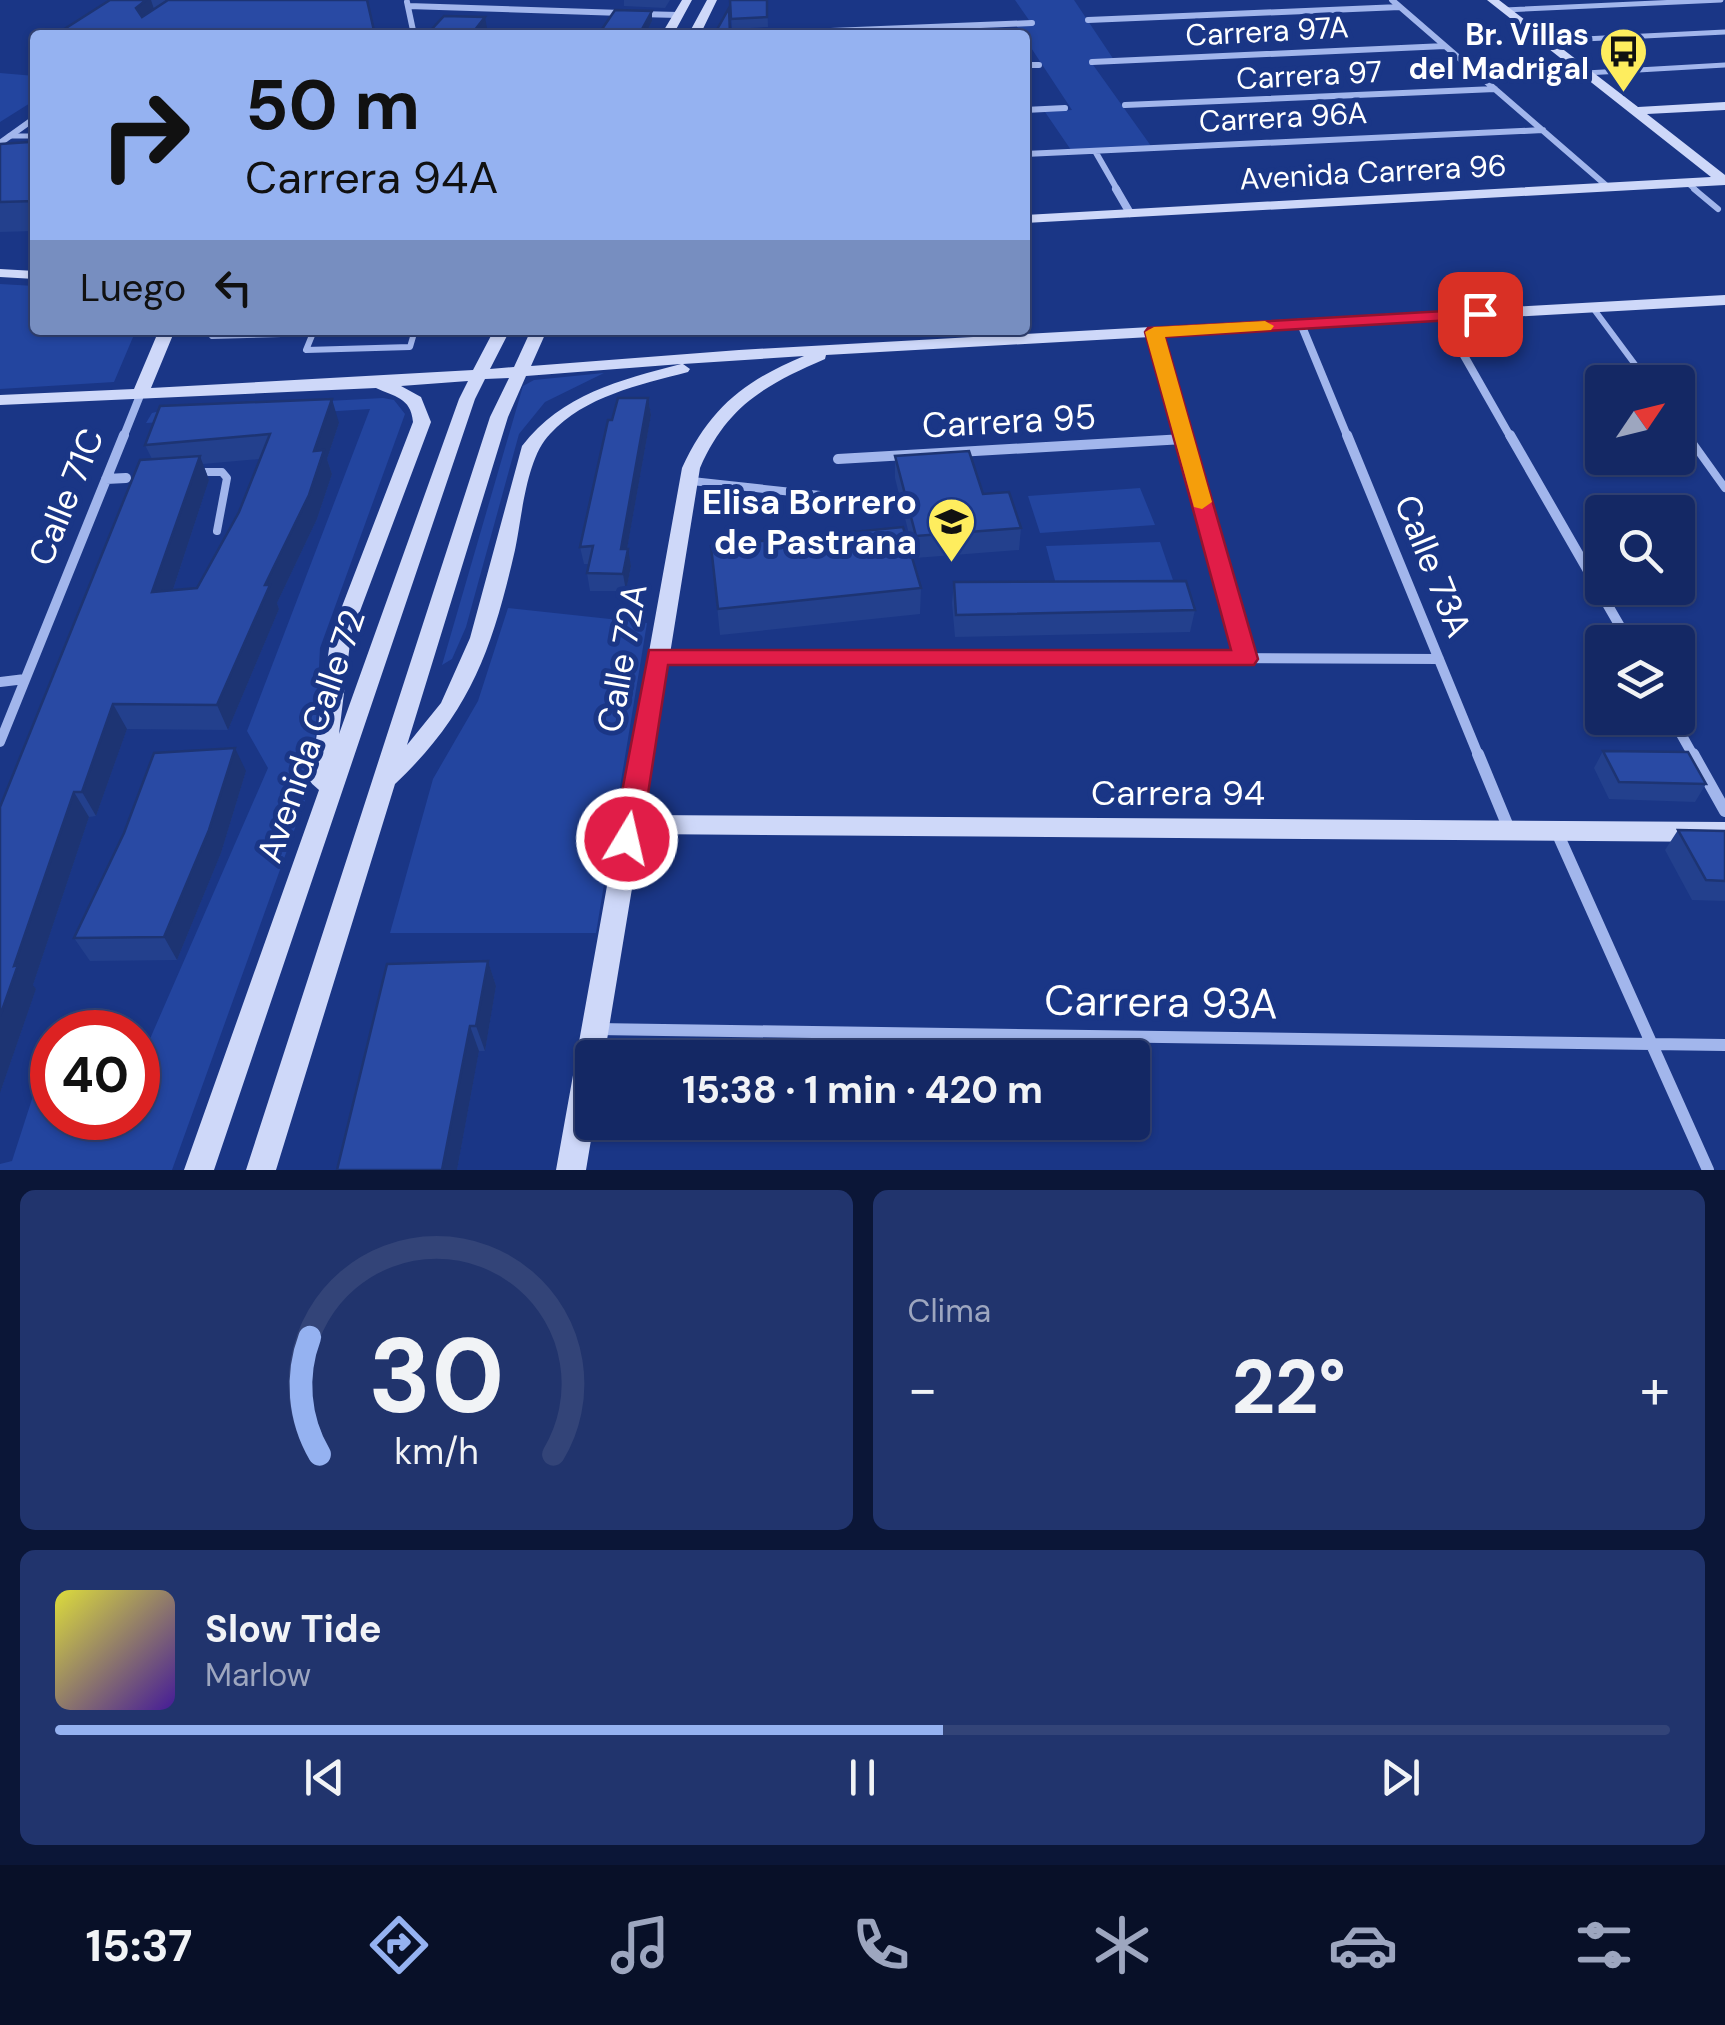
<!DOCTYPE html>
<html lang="es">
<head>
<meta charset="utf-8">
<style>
	:root { --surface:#142864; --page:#21346d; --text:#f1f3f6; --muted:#9da6bf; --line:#334478; --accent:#95b2f1 }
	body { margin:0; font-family:"DM Sans",sans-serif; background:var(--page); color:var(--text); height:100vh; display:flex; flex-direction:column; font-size:38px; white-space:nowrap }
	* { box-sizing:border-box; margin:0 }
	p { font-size:32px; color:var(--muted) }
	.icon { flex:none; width:55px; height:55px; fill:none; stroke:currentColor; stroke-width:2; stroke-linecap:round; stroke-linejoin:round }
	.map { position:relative; height:1170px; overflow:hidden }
	.side { display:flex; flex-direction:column; gap:20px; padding:20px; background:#0b1637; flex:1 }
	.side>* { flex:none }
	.banner { position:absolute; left:30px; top:30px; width:1000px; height:305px; border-radius:10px; box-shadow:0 2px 8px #0004,0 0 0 2px var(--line); background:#95b2f1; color:#111; overflow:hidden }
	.needle { width:65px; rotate:55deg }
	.controls { position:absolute; left:1585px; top:365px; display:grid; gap:20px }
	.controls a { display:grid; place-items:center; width:110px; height:110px; border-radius:10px; background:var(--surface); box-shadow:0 2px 8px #0004,0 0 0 2px var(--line); font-size:50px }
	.speed { position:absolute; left:30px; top:1010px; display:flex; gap:20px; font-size:50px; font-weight:700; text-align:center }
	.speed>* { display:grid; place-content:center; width:130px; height:130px; border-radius:50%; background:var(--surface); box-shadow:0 2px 8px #0004,0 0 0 2px var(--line); line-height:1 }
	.speed .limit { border:15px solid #d22; background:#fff; color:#111 }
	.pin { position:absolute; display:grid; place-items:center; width:85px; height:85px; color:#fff; margin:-42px; border-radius:20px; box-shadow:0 5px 15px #0006 }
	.me { position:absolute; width:110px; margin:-55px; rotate:9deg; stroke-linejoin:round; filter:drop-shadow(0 0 8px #0008) }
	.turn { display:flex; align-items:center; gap:35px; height:210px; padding:0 50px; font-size:45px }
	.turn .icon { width:130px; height:130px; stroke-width:2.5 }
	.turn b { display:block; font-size:70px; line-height:85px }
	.then { display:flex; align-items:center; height:95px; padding:0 50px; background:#0003; gap:20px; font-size:38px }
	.big { font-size:75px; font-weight:800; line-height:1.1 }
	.side .tile { flex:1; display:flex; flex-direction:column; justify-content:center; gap:15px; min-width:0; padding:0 35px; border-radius:15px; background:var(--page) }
	.side .dial { align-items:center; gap:0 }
	.dial svg { height:260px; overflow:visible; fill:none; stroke:var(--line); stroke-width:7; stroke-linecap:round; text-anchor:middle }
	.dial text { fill:var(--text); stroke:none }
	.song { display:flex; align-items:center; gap:30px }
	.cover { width:120px; height:120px; border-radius:15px; background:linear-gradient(135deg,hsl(60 70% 55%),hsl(260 70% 35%)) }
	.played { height:10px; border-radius:5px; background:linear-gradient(90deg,var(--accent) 55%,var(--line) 55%) }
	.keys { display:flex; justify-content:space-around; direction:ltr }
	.heat { display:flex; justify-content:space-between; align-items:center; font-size:55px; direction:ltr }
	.side .tiles { flex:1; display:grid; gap:20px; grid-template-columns:1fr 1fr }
	.tile:last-child { grid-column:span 2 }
	.trip { position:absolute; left:575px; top:1040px; width:575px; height:100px; border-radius:10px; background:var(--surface); box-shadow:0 2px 8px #0004,0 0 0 2px var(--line); font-weight:800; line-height:100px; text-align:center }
	.dock { display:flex; height:160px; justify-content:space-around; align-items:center; background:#081028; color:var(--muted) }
	.dock .icon { width:70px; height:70px }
	.dock .current { color:var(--accent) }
	.dock b { font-size:45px; color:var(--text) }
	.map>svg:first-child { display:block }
	.green { fill:#23459f }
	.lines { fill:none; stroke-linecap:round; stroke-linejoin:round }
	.lane-far2 { stroke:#a2b6ec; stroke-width:5 }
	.lane-far1 { stroke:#a2b6ec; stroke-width:6 }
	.lane { stroke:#a2b6ec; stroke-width:8 }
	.street-far3 { stroke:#a2b6ec; stroke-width:6 }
	.street-far2 { stroke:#a2b6ec; stroke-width:8 }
	.street-far1 { stroke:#a2b6ec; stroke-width:10 }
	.street { stroke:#a2b6ec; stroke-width:12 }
	.secondary { fill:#ced8f9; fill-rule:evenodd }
	.wall { fill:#23408d; fill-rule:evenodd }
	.shaded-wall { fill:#1d3473 }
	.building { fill:#294aa4; stroke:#1d3473; stroke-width:2.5 }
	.route { fill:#e11d48; stroke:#92132f; stroke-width:2.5 }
	.slow { fill:#f59e0b }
	.labels { text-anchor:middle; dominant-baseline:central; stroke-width:10; stroke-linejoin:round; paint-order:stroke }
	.far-street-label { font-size:30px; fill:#fff; stroke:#1a3686 }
	.far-poi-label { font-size:30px; font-weight:bold; fill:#fff; stroke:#1a3686; text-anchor:end }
	.street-label { font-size:35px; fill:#fff; stroke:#1a3686 }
	.poi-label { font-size:35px; font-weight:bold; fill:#fff; stroke:#1a3686; text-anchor:end }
	.near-street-label { font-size:42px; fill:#fff; stroke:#1a3686 }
</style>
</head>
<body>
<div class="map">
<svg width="1725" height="1170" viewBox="0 0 1725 1170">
	<rect width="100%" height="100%" fill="#1a3686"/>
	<path class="green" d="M 1015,0 L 1074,0 L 1114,60 L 1091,62 L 1151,146 L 1071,150 L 1045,112 L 1072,110 L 1016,25 L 1031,23 Z
		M 0,73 L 35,76 L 35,100 L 0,122 Z
		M 0,284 L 35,286 L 35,330 L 136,330 L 114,382 L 0,389 Z
		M 604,373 L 545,402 L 519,434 L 466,627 L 452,659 L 442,665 L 523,386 L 534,380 Z
		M 383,398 L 394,400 L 405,414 L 320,648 L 313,778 L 172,1170 L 0,1170 L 0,1164 L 12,1161 L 45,1059 L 52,1058 L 52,1118 L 138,1118 L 138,1049 L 146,1048 L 268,768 L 247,731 L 370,409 L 146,423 L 152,413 L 164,410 Z
		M 1140,488 L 1155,525 L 1040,533 L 1028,496 Z
		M 1160,542 L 1174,583 L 1057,588 L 1046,546 Z
		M 508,608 L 647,623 L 596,933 L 390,933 L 433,779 L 478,701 Z"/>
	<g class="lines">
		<path class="lane-far2" d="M 1505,10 L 1721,0
			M 1544,41 L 1725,32
			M 1586,73 L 1725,65
			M 9,136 L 35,136
			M 1686,182 L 1697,191"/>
		<path class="lane-far1" d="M 1694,189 L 1718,209
			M 1593,308 L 1648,382
			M 215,330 L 212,336 L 428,330
			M 313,333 L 306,350 L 410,347 L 415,330
			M 1678,423 L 1689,438"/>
		<path class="lane" d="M 1687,435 L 1725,488
			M 200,472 L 222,472 L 227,478 L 217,531
			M 692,481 L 820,495"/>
		<path class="street-far3" d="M 1392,0 L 1608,187
			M 407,2 L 414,35
			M 408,6 L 622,13
			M 639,14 L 678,15
			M 1088,20 L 1400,7
			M 734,35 L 1032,23
			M 1092,62 L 1445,46
			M 1025,65 L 1039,65
			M 1125,105 L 1495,89
			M 1025,110 L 1065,108
			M 0,143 L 35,118
			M 1095,151 L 1118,191
			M 1025,154 L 1543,130"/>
		<path class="street-far2" d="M 1116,189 L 1130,213
			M 1442,317 L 1511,438
			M 1301,324 L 1348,438
			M 1154,332 L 1184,438
			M 123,438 L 141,393"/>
		<path class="street-far1" d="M 1183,435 L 1246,659
			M 1347,435 L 1479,757
			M 1510,435 L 1629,642
			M 838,459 L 1184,439
			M 106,479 L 126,478
			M 660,656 L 1439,659
			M 0,682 L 25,679
			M 1672,718 L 1694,757
			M 0,742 L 124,435"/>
		<path class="street" d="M 1478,754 L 1509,829
			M 1693,754 L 1725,811
			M 1560,839 L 1708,1170
			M 596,1029 L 1725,1045"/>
		<path class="secondary" d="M 682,0 L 692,0 L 673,35 L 661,35 Z
			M 707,0 L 717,0 L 700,35 L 688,35 Z
			M 1487,0 L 1499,0 L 1638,107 L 1725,102 L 1725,110 L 1647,114 L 1725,175 L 1725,185 L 1025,223 L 1025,215 L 1711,177 Z
			M 0,269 L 35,271 L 35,279 L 0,277 Z
			M 1725,295 L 1725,305 L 826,355 L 825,359 C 765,385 727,406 700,468 L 644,815 L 1725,822 L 1725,842 L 641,834 L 604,1058 L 592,1058 L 594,1122 L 586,1170 L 556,1170 L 682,468 C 710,408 744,381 804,356 L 683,364 L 690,369 L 688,372 C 639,385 585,396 550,434 C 526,458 522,517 515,550 C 492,650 470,713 395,784 L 276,1170 L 246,1170 L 490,417 L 509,378 L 485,379 L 475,399 L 214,1170 L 184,1170 L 319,790 L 310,782 L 331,635 L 413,422 C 411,397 394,397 376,388 L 0,405 L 0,395 L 134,389 L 159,330 L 175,330 L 151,388 L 473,370 L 494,330 L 510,330 L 490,369 L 514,367 L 531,330 L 547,330 L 531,366 L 739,350 ZM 681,364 C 620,380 562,394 522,446 L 470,638 L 441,703 L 407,745 L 508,417 L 526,376 ZM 468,381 L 459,399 L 339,734 L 351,635 L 431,422 L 421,397 L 401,386 Z"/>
	</g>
	<path class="wall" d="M 110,0 L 368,0 L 55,35 Z
		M 624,0 L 670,0 L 665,8 L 624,6 Z
		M 730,0 L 767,0 L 768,27 L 732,29 Z
		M 652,21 L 645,35 L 598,35 Z
		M 35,134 L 35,231 L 0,232 L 0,144 L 29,142 Z
		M 648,398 L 651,415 L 627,549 L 631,566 L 626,591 L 590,591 L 587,573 L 589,564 L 584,564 L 580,547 L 612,420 Z
		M 339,423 L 327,459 L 332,474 L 317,519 L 277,603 L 279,609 L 228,730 L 127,729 L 96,816 L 89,817 L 33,985 L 36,989 L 0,1093 L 152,459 L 145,445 ZM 260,459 L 239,512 L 197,588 L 173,590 L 209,480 L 203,464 Z
		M 895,456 L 983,494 L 1021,528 L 1019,550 L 915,558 L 895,478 Z
		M 711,546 L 921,588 L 920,614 L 720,635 Z
		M 954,582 L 1195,610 L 1190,632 L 955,637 L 952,603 Z
		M 1603,751 L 1706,784 L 1695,802 L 1609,799 L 1594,768 Z
		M 246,771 L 221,853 L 177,960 L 90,961 L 74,938 Z
		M 1678,830 L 1725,831 L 1725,901 L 1692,900 L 1665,850 Z
		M 488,961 L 496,986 L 485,1051 L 479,1051 L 457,1170 L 337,1170 Z"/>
	<path class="shaded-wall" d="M 146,0 L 151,0 L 158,21 L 144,33 L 136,8 Z
		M 652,11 L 652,21 L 645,35 L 641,35 L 641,31 Z
		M 485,17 L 487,28 L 482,35 L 471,35 Z
		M 648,398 L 651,415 L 624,566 L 621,549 Z
		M 332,399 L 339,423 L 327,459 L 332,474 L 317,519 L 277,603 L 279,609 L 228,730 L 217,705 L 265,585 Z
		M 200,456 L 209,480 L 164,617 L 152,592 Z
		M 628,549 L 631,566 L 626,591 L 623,574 Z
		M 113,704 L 127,729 L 96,816 L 82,792 Z
		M 235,748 L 246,771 L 221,853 L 177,960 L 164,937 Z
		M 74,792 L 89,817 L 33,985 L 36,989 L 0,1093 L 0,1016 L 14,966 Z
		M 488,961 L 496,986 L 485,1051 L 476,1026 Z
		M 470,1026 L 479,1051 L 457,1170 L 442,1170 Z"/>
	<path class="building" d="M 110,0 L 146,0 L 136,8 L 142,17 L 168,0 L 367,0 L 375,35 L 55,35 Z
		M 730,0 L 767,0 L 767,17 L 731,19 Z
		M 729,8 L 730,35 L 714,35 Z
		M 615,10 L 652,11 L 641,31 L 630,30 L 627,35 L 598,35 Z
		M 444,16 L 485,17 L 471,35 L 433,35 L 431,30 Z
		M 35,134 L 35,201 L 0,202 L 0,144 L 29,142 Z
		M 618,398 L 648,398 L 621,549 L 628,549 L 623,574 L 587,573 L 593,546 L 580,547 L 608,420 L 612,420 Z
		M 332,399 L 314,451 L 324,450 L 309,495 L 265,585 L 270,585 L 217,705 L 113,704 L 82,792 L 74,792 L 14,966 L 18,965 L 0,1016 L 0,807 L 140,460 L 200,456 L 152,592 L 197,588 L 239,512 L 270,434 L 145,445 L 160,406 Z
		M 969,451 L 983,494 L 1009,492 L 1021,528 L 916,536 L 895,456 Z
		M 903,527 L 921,588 L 718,609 L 711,546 Z
		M 1186,581 L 1195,610 L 956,615 L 954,582 Z
		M 235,748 L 209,830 L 164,937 L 74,938 L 124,833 L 154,753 Z
		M 1603,751 L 1688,752 L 1706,784 L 1619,782 Z
		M 1678,830 L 1725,831 L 1725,881 L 1706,880 Z
		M 488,961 L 476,1026 L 470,1026 L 442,1170 L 337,1170 L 387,964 Z"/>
	<path class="route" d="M 1480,309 L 1486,311 L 1486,318 L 1165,337 L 1258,659 L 1254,665 L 668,665 L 641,839 L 637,847 L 627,850 L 617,847 L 613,839 L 649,650 L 1231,650 L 1145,332 L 1148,328 Z"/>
	<path class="slow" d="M 1265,321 L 1274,326 L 1271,330 L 1165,337 L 1212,502 L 1202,509 L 1194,507 L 1145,332 L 1154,327 Z"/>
	<defs>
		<symbol id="bus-pin" viewBox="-11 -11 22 30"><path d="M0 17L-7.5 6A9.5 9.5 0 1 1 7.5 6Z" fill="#feed5e" stroke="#1a3686"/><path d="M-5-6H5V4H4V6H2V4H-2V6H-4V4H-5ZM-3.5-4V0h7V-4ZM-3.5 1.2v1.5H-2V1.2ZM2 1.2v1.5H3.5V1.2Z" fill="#111"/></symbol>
		<symbol id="school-pin" viewBox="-11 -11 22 30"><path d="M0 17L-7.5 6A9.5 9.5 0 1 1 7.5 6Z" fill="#feed5e" stroke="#1a3686"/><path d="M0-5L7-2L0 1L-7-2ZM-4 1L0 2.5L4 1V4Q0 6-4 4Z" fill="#111"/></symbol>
	</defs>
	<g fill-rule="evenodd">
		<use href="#bus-pin" x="1596" y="24" width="55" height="75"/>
		<use href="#school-pin" x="924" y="494" width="55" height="75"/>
	</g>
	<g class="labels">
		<g class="far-street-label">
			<text transform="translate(1267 31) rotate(-3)">Carrera 97A</text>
			<text transform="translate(1309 75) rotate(-3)">Carrera 97</text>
			<text transform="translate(1283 117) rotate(-3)">Carrera 96A</text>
			<text transform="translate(1373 172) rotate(-3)">Avenida Carrera 96</text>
		</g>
		<g class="far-poi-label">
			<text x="1589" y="34">Br. Villas<tspan x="1589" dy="34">del Madrigal</tspan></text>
		</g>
		<g class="street-label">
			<text transform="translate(1009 421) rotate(-3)">Carrera 95</text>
			<text transform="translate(66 497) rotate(-68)">Calle 71C</text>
			<text transform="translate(1433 566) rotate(68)">Calle 73A</text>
			<text transform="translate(622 658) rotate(-80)">Calle 72A</text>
			<text transform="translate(311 736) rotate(-71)">Avenida Calle 72</text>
			<text x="1178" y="793">Carrera 94</text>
		</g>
		<g class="poi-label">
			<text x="917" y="502">Elisa Borrero<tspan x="917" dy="40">de Pastrana</tspan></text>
		</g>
		<g class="near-street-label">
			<text transform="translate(1161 1002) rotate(1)">Carrera 93A</text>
		</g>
	</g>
</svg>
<div class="controls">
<a><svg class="needle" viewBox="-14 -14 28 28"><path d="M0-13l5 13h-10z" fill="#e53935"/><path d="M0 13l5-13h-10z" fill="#9da6bf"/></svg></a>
<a><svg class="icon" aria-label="search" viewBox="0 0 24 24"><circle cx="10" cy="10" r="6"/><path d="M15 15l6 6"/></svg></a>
<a><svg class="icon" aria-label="layers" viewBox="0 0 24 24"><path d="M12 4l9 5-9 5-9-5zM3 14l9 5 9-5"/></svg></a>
</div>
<div class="speed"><div class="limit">40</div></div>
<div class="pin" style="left:1480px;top:314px;background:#d93025"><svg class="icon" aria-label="arrive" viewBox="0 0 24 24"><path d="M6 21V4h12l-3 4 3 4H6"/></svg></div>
<svg class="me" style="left:627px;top:839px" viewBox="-20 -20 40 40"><circle r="17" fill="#e11d48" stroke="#fff" stroke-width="3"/><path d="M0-11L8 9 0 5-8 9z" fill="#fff"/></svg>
<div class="trip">15:38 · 1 min · 420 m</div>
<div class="banner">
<div class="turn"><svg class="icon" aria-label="right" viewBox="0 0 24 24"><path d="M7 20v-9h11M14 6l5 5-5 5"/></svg><div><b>50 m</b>Carrera 94A</div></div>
<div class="then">Luego<svg class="icon" aria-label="left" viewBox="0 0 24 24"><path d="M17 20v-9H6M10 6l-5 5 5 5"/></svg></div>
</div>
</div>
<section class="side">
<div class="tiles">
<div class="tile dial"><svg viewBox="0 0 100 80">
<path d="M14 69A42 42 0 1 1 86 69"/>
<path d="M14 69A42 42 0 0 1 11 33" stroke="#95b2f1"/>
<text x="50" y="56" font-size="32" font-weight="700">30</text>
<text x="50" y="72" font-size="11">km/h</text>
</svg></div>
<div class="tile"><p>Clima</p>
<div class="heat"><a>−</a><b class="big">22°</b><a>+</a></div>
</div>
<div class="tile">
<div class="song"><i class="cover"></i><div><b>Slow Tide</b><p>Marlow</p></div></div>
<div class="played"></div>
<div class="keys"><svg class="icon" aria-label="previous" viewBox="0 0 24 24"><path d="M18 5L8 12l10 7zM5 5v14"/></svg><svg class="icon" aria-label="pause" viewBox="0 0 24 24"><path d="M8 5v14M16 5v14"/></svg><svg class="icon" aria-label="next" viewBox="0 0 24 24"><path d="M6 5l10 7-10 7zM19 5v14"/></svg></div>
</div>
</div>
</section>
<nav class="dock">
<b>15:37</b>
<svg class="icon current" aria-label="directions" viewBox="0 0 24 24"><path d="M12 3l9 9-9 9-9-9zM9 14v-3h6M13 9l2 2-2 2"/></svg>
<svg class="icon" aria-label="music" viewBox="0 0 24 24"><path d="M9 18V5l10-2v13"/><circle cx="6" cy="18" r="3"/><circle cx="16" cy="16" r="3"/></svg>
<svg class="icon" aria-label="phone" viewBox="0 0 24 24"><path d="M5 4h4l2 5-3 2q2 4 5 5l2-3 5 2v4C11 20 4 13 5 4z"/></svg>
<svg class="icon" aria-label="climate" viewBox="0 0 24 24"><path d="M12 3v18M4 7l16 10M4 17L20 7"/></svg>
<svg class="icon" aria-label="car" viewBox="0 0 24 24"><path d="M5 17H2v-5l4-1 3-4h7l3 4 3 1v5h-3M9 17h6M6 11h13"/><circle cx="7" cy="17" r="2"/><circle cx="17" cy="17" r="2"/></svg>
<svg class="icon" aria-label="filters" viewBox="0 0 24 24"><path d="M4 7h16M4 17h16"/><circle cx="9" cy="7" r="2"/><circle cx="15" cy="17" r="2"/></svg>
</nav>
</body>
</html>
